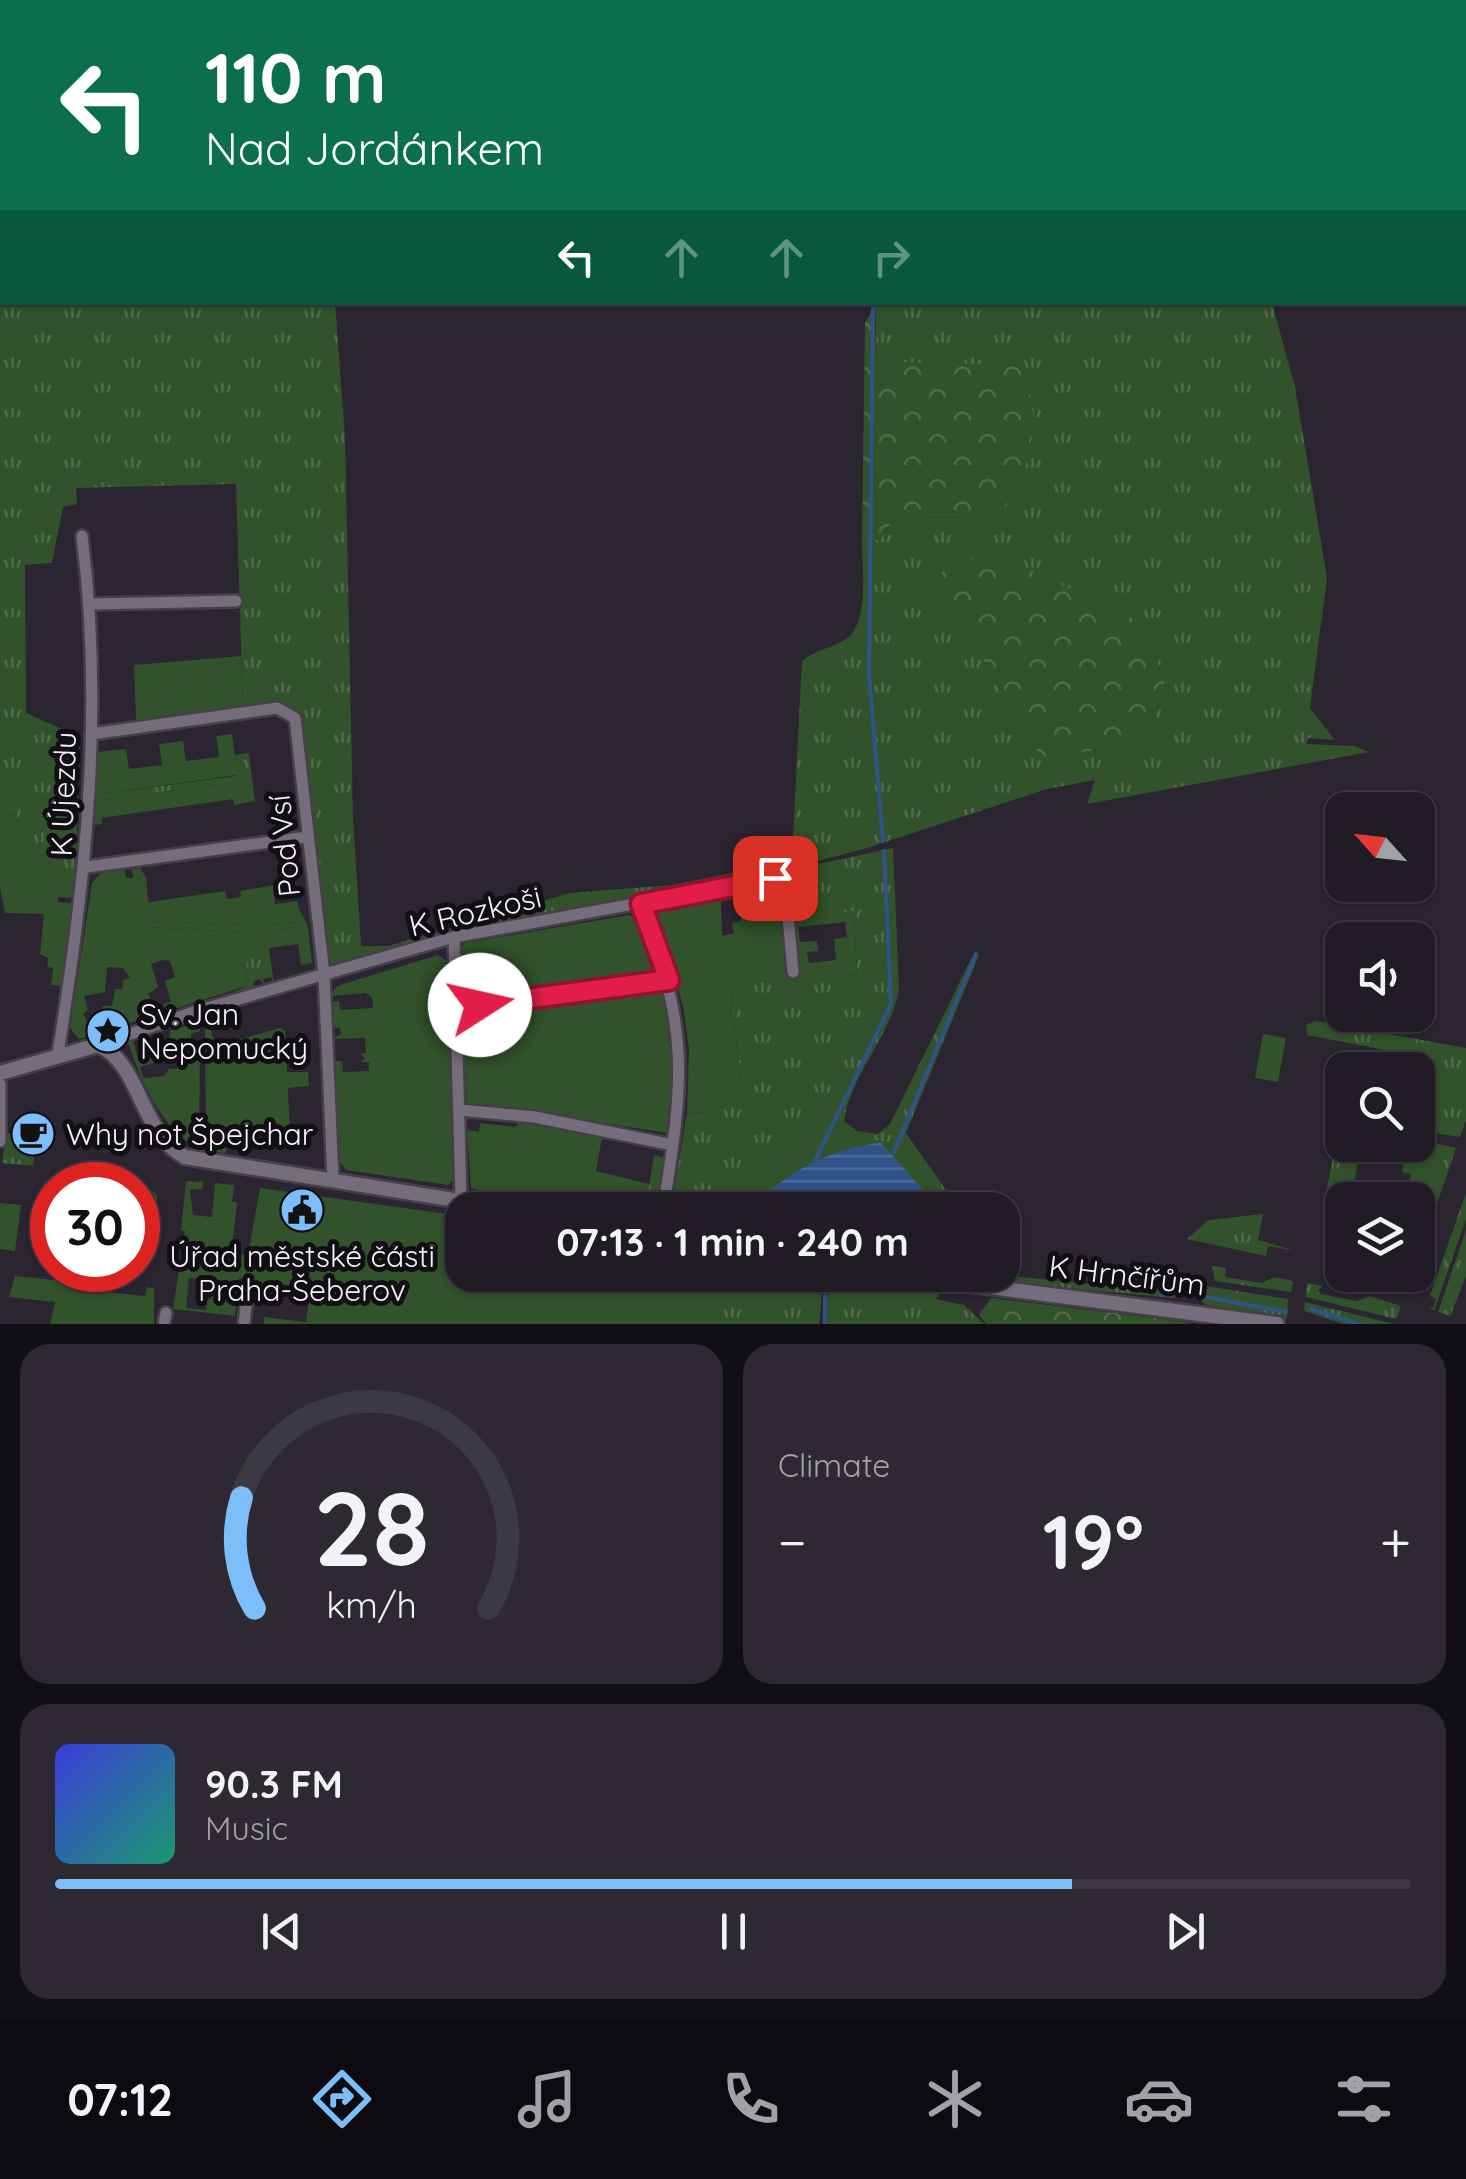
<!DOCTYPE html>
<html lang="en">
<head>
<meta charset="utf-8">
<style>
	:root { --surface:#201b25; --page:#2d2832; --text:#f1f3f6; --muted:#a2a1a7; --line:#3d3942; --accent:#7cbef9 }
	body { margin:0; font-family:Quicksand,sans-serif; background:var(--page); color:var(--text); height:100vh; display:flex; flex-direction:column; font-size:38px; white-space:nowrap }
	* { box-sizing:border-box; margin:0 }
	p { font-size:32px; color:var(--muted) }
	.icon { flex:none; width:55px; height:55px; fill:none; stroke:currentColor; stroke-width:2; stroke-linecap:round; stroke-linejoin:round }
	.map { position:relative; height:1324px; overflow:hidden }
	.details { display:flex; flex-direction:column; gap:20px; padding:20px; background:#120f14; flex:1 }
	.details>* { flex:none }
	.guide { position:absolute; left:0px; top:0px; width:1468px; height:305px; box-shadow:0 2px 8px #0004,0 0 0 2px var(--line); background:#0b6e4f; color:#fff; overflow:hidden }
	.needle { width:65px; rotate:297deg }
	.buttons { position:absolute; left:1325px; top:792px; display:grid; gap:20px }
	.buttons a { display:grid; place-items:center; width:110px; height:110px; border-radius:20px; background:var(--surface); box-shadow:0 2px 8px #0004,0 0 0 2px var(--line); font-size:50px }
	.speed { position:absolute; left:30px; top:1162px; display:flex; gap:20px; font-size:50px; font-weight:700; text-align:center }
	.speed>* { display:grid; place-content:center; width:130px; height:130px; border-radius:50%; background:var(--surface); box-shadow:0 2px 8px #0004,0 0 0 2px var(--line); line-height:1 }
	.speed .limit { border:15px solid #d22; background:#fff; color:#111 }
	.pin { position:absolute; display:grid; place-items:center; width:85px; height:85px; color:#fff; margin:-42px; border-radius:20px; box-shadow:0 5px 15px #0006 }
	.me { position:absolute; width:110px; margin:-55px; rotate:80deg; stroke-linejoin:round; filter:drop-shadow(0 0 8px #0008) }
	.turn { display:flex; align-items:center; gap:35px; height:210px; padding:0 40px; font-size:45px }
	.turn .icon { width:130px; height:130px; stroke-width:2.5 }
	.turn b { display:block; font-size:70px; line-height:85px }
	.lanes { display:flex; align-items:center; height:95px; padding:0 40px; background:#0003; justify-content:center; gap:50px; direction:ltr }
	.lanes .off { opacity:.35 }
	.big { font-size:75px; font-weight:700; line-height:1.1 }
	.details .widget { flex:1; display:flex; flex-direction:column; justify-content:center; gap:15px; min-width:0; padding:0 35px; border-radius:30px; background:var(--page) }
	.details .dial { align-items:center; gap:0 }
	.dial svg { height:260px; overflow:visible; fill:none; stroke:var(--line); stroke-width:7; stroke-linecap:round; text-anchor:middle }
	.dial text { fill:var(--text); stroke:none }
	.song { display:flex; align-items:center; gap:30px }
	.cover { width:120px; height:120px; border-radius:15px; background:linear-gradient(135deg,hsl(240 70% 55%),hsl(160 70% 35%)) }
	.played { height:10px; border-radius:5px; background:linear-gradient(90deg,var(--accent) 75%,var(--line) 75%) }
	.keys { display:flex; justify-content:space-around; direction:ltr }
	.heat { display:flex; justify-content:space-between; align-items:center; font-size:55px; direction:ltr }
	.details .tiles { flex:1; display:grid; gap:20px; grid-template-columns:1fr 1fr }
	.widget:last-child { grid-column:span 2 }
	.trip { position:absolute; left:445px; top:1192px; width:575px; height:100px; border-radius:30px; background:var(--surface); box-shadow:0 2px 8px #0004,0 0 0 2px var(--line); font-weight:700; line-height:100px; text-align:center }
	.tab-bar { display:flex; height:160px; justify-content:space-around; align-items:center; background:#0d0b0f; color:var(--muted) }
	.tab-bar .icon { width:70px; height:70px }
	.tab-bar .on { color:var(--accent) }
	.tab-bar b { font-size:45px; color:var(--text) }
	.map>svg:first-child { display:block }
	.grass { fill:url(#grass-tufts); fill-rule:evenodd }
	.forest { fill:url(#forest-crowns) }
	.green { fill:#31522a; fill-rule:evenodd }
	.water { fill:url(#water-rules) }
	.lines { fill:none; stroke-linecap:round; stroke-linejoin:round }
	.stream { stroke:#2f5388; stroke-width:4 }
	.minor-casing { stroke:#463f4a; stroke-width:16 }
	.tertiary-casing { stroke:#463f4a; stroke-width:19 }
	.minor { stroke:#766d7c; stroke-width:11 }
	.tertiary { stroke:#766d7c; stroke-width:14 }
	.route-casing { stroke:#92132f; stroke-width:25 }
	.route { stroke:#e11d48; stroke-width:18 }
	.labels { text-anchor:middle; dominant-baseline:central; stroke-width:10; stroke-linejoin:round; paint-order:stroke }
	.street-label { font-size:30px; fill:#f6f1fa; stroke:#120f14 }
	.poi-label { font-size:30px; fill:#f6f1fa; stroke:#120f14; text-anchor:start }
</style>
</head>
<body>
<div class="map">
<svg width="1466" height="1324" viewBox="0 0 1466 1324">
	<defs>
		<pattern id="grass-tufts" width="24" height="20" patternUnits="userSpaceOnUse" patternTransform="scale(2.5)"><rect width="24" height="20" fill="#31522a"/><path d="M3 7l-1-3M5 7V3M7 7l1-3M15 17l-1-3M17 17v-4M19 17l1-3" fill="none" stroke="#4f6b4a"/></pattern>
		<pattern id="forest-crowns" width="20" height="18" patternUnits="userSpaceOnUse" patternTransform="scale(2.5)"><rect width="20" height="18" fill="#31522a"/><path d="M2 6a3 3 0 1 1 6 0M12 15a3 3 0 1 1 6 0" fill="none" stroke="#4f6b4a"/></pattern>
		<pattern id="water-rules" width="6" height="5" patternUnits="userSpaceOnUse" patternTransform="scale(2.5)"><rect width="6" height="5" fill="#2f5388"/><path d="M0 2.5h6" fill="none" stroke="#4e6c9a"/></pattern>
	</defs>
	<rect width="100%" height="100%" fill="#2b2431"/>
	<path class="grass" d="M 0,66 L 2,302 L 335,303 L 345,437 L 353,818 L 361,946 L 388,946 L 570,893 L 672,885 L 786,862 L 793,837 L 802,661 C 816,649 831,649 846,639 C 871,622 861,563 862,537 L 879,540 L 895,518 L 990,517 L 1020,366 L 877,362 L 875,303 L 1272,303 L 1295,387 L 1327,578 L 1310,708 L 1335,740 L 1308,738 L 1306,744 L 1354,746 L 1369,752 L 1087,804 L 1095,780 L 1047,789 L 867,848 L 762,876 L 346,961 L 334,968 L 325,956 L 302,720 L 284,703 L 243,708 L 236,484 L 76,488 L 77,504 L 63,507 L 52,563 L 25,565 L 26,713 L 80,737 L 75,898 L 66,878 L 36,850 L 0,787 ZM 931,588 L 1144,624 L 1166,687 L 1147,733 L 1132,746 L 1041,757 L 981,656 Z
		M 249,753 L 255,801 L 234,805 L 231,782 L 100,801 L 102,824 L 94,825 L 94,795 L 236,776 L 234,755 Z
		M 893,848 L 899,989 C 891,1036 851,1074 844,1121 L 857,1131 L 878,1134 L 890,1124 L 971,959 L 979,955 L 906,1133 L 960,1210 L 671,1210 L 687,1112 L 708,1113 L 743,1097 L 730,985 L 786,971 L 857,976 L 854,912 L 794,922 C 792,901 785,882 804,867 Z
		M 140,868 L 146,877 L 150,921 L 245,925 L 302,922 L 298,907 L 308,926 L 245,932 L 145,927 L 137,869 Z
		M 269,948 L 274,984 L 271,977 L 263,979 L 265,987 L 260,979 L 254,981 L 253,987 L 224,996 L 247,986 L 246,959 Z
		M 1316,1021 L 1466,1048 L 1466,1120 L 1460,1137 L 1427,1132 L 1436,1077 L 1429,1075 L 1431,1059 L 1307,1035 L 1306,1025 Z
		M 1363,1050 L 1425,1061 L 1424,1081 L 1418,1080 L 1418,1070 L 1358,1069 Z
		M 6,1133 L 29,1135 L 26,1156 L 34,1157 L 33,1166 L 2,1163 Z
		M 1418,1139 L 1456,1148 L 1419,1256 L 1418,1200 L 1407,1200 L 1411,1174 L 1402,1172 L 1407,1145 L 1418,1145 Z
		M 1334,1152 L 1359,1156 L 1351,1200 L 1342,1200 L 1342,1207 L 1324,1204 Z
		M 654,1155 L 666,1158 L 657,1210 L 645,1210 Z
		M 151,1190 L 157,1195 L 154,1257 L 138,1256 L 142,1241 L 138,1212 Z
		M 1466,1193 L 1466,1219 L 1434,1311 L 1428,1306 L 1433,1308 L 1436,1299 L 1430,1296 Z
		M 1263,1214 L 1258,1240 L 1296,1251 L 1268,1246 L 1266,1256 L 1187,1239 L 1209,1220 Z
		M 1466,1230 L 1466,1276 L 1447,1324 L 1450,1316 L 1438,1312 Z
		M 1212,1266 L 1226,1268 L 1225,1277 L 1262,1283 L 1274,1277 L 1293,1281 L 1291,1292 L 1215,1281 Z
		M 604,1275 L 765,1275 L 797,1285 L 799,1290 L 822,1293 L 819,1324 L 570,1324 Z
		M 1011,1276 L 1148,1290 L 1187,1285 L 1174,1298 L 1013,1283 Z
		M 1307,1283 L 1323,1286 L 1318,1290 L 1321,1294 L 1357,1301 L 1370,1296 L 1401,1306 L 1396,1319 L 1306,1297 Z
		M 1199,1285 L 1288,1299 L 1287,1319 L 1206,1305 L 1199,1298 Z
		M 828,1292 L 940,1293 L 936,1299 L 964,1305 L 984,1324 L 824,1324 Z
		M 1305,1302 L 1394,1324 L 1344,1324 L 1304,1311 Z"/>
	<path class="forest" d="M 874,307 L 877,361 L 1020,366 L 1026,371 C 1028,388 1035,410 1033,427 C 1030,456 1019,508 990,517 L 895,518 L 879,540 L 862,537 L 865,323 Z
		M 959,558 L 1015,563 L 1144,624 L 1166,687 L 1147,733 L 1132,746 L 1041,757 L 981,656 L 931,588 L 932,580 Z
		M 991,1298 L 1179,1321 L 1191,1324 L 986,1324 L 979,1315 Z"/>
	<path class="green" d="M 241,656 L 243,705 L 136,720 L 134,665 Z
		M 232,734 L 237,775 L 94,795 L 97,752 L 126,749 L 129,769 L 162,765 L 159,744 L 183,741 L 186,761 L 219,757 L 216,736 Z
		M 231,782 L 234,799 L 101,818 L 99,801 Z
		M 0,787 L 36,850 L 66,878 L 75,898 L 58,897 L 58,902 L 74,904 L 62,986 L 51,985 L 53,968 L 47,967 L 48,958 L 40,954 L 44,914 L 5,913 L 0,887 Z
		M 132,869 L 137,869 L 146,927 L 245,932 L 308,926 L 312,963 L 301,965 L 298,944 L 269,948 L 261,957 L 246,959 L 247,986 L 79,1039 L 70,1028 L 92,883 L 101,873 L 125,870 L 126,878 L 133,878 ZM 163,960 L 170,961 L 175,977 L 165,981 L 171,1002 L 155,1007 L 148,994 L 158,987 L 151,964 ZM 107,967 L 123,968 L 130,978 L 123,980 L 122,989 L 115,989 L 112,1006 L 102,1006 L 107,1021 L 90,1026 L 83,1014 L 88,1010 L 84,996 L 105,992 Z
		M 274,885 L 275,904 L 297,901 L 303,922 L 245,925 L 149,921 L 147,903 L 156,901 L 225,891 L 227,899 L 241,897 L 240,891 Z
		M 767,885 L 777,893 L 786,971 L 730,986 L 743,1097 L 708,1113 L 687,1112 L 689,1049 L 683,1006 L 655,913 ZM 745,896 L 748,909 L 741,911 L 741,921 L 732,923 L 734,933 L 722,936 L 721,902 Z
		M 854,911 L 857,976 L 800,973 L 794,922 ZM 845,922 L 847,937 L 834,939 L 836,960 L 809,963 L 807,952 L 818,951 L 817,941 L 800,942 L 798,927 Z
		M 629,915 L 637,919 L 658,973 L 462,1002 L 460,949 L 465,943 Z
		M 438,955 L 446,960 L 455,1179 L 448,1185 L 346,1170 L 339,1161 L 333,1061 L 342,1061 L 343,1072 L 369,1071 L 369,1062 L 361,1062 L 365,1058 L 360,1054 L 366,1053 L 365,1038 L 332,1039 L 341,1034 L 340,1028 L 331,1028 L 330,1002 L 339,1001 L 340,1010 L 373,1008 L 372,998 L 366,993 L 330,996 L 337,986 Z
		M 662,987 L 673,1062 L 667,1133 L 508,1108 L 467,1106 L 463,1016 Z
		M 237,1009 L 239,1017 L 210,1026 L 215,1046 L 280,1028 L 285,1031 L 287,1072 L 308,1072 L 309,1086 L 288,1088 L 290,1131 L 286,1134 L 214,1126 L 209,1148 L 227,1148 L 226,1153 L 206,1151 L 205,1021 Z
		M 201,1022 L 200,1031 L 191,1034 L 191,1049 L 163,1054 L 164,1060 L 140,1067 L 144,1078 L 164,1076 L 169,1069 L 177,1069 L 174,1057 L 200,1049 L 199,1149 C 162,1131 140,1079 128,1042 L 133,1041 L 138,1056 L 158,1055 L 158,1050 L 170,1046 L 170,1030 Z
		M 1263,1034 L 1286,1038 L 1278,1082 L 1255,1078 Z
		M 518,1122 L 602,1137 L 596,1171 L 649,1184 L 645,1210 L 562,1210 L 471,1188 L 467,1130 L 479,1132 L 480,1123 L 516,1127 Z
		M 823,1132 L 901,1144 L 932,1170 L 954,1210 L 708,1210 L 783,1135 Z
		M 186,1181 L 203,1182 L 202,1189 L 190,1190 L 193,1215 L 212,1217 L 215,1183 L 234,1185 L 232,1201 L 237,1203 L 231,1254 L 248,1255 L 260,1188 L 462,1216 L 462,1275 L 704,1275 L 694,1324 L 264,1324 L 264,1317 L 306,1322 L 310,1290 L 273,1286 L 271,1298 L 255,1290 L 254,1279 L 239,1278 L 235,1316 L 173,1309 L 185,1231 L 181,1230 ZM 189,1278 L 209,1280 L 211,1299 L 207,1300 L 206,1310 L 186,1308 Z
		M 0,1203 L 21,1205 L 15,1251 L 0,1249 Z
		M 15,1276 L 105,1285 L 105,1292 L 145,1296 L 147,1287 L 154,1288 L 154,1324 L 50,1324 L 55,1302 L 9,1297 Z"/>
	<path class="water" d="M 881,1143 L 941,1210 L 750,1210 C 783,1174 832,1147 881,1143 Z"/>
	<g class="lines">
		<path class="stream" d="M 1195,0 L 1195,2
			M 1101,2 L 1102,0
			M 0,56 L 2,56
			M 873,302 L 869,675 L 883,841
			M 894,1152 L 976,954
			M 814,1163 L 891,1004 L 884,851
			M 1161,1295 L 1178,1292
			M 825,1296 L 825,1324
			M 1201,1296 L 1286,1312
			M 1311,1309 L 1359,1324
			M 1109,1310 L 1137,1313"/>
		<defs>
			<path id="minor" d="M 91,604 L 236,601
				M 91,734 L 277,708 L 295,718 L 324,974 L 333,1179
				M 86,867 L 307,837
				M 641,904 C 690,1031 684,1079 663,1210
				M 454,937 L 461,1198
				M 457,1010 L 669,980
				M 98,1045 L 200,1010 L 454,937 L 775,878 L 786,894 L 793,972
				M 58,1053 C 86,881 104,709 82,536
				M 0,1084 L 0,1141
				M 460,1110 L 535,1117 L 673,1145
				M 164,1324 L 166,1313
				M 244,1324 L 248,1287"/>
			<path id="tertiary" d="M 0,1073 L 98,1045 C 141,1063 139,1132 185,1157 L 518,1210
				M 790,1275 L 958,1283 L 1277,1324"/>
		</defs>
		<use href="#minor" class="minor-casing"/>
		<use href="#tertiary" class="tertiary-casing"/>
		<use href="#minor" class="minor"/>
		<use href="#tertiary" class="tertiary"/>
	</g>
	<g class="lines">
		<defs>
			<path id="route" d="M 480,1005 L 669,980 L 641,904 L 775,878"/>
		</defs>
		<use href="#route" class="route-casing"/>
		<use href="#route" class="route"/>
	</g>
	<defs>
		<symbol id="sight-disc" viewBox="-11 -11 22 22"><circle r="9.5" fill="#7cbef9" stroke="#120f14"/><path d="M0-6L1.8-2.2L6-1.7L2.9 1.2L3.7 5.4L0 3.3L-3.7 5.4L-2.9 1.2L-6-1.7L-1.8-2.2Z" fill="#111"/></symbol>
		<symbol id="cafe-disc" viewBox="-11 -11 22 22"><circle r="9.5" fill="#7cbef9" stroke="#120f14"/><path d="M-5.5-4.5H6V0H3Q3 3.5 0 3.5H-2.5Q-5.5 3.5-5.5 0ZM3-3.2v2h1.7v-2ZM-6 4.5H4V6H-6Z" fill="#111"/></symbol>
		<symbol id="civic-disc" viewBox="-11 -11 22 22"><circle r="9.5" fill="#7cbef9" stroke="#120f14"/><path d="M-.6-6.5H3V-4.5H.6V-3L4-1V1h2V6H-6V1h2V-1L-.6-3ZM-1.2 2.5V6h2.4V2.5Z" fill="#111"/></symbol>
	</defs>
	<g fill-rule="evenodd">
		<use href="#sight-disc" x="83" y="1006" width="50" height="50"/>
		<use href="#cafe-disc" x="8" y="1109" width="50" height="50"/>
		<use href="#civic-disc" x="277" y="1185" width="50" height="50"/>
	</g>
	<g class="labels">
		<g class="street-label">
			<text transform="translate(63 794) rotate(-88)">K Újezdu</text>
			<text transform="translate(284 846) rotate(-96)">Pod Vsí</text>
			<text transform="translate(475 911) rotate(-13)">K Rozkoši</text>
			<text transform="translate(1127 1275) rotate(7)">K Hrnčířům</text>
		</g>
		<g class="poi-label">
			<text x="140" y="1014">Sv. Jan<tspan x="140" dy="34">Nepomucký</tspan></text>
			<text x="66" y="1134">Why not Špejchar</text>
			<text x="302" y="1256" text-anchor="middle">Úřad městské části<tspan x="302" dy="34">Praha-Šeberov</tspan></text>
		</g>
	</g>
</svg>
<div class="buttons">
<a><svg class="needle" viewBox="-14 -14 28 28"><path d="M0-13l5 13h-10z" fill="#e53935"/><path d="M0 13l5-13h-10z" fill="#a2a1a7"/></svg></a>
<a><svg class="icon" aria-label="sound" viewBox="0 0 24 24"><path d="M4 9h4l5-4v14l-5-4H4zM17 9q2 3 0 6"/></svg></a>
<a><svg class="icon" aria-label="search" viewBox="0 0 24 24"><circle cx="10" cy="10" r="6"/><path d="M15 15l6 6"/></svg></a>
<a><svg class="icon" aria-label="layers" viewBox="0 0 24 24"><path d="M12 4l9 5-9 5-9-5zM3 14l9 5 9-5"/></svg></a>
</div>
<div class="speed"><div class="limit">30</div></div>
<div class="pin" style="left:775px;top:878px;background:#d93025"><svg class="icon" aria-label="arrive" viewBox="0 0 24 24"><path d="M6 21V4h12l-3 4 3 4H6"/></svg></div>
<svg class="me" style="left:480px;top:1005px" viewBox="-20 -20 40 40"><circle r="19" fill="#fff"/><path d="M0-13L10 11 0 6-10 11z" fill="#e11d48"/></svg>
<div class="trip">07:13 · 1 min · 240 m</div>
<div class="guide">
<div class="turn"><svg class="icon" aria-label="left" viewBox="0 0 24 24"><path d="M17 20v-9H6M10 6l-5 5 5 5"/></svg><div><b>110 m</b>Nad Jordánkem</div></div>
<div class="lanes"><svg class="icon" aria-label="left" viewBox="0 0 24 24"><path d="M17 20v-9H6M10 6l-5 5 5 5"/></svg><svg class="icon off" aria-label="ahead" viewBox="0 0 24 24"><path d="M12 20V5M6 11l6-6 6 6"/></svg><svg class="icon off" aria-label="ahead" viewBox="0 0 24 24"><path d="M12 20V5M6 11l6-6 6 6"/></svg><svg class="icon off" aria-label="right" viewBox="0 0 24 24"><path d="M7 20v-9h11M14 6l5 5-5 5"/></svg></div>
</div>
</div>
<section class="details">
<div class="tiles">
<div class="widget dial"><svg viewBox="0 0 100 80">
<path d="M14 69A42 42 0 1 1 86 69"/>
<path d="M14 69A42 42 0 0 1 10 35" stroke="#7cbef9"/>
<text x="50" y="56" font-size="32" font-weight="700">28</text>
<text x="50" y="72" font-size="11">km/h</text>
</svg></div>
<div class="widget"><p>Climate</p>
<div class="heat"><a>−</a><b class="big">19°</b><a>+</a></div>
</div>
<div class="widget">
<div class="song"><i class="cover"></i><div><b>90.3 FM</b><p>Music</p></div></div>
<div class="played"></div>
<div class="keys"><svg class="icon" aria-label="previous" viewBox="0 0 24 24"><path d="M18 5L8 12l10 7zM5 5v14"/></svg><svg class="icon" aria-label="pause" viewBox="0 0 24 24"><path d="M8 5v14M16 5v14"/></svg><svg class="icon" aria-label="next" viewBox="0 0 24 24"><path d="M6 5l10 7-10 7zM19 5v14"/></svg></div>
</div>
</div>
</section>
<nav class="tab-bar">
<b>07:12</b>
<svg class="icon on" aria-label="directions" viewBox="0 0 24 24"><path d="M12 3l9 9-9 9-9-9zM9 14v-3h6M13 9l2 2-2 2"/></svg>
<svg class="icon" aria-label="music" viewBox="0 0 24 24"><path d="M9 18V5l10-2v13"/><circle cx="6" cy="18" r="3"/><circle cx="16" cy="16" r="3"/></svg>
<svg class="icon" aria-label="phone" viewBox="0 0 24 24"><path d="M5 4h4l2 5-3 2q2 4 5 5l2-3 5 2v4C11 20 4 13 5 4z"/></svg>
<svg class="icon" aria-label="climate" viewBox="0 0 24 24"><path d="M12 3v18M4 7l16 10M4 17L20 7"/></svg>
<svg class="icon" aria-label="car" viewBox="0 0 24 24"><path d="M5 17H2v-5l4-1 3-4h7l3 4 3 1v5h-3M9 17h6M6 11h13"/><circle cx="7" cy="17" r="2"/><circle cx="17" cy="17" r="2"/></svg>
<svg class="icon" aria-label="filters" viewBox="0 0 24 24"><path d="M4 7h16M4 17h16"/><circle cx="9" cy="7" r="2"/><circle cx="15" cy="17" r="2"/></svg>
</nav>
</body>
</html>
